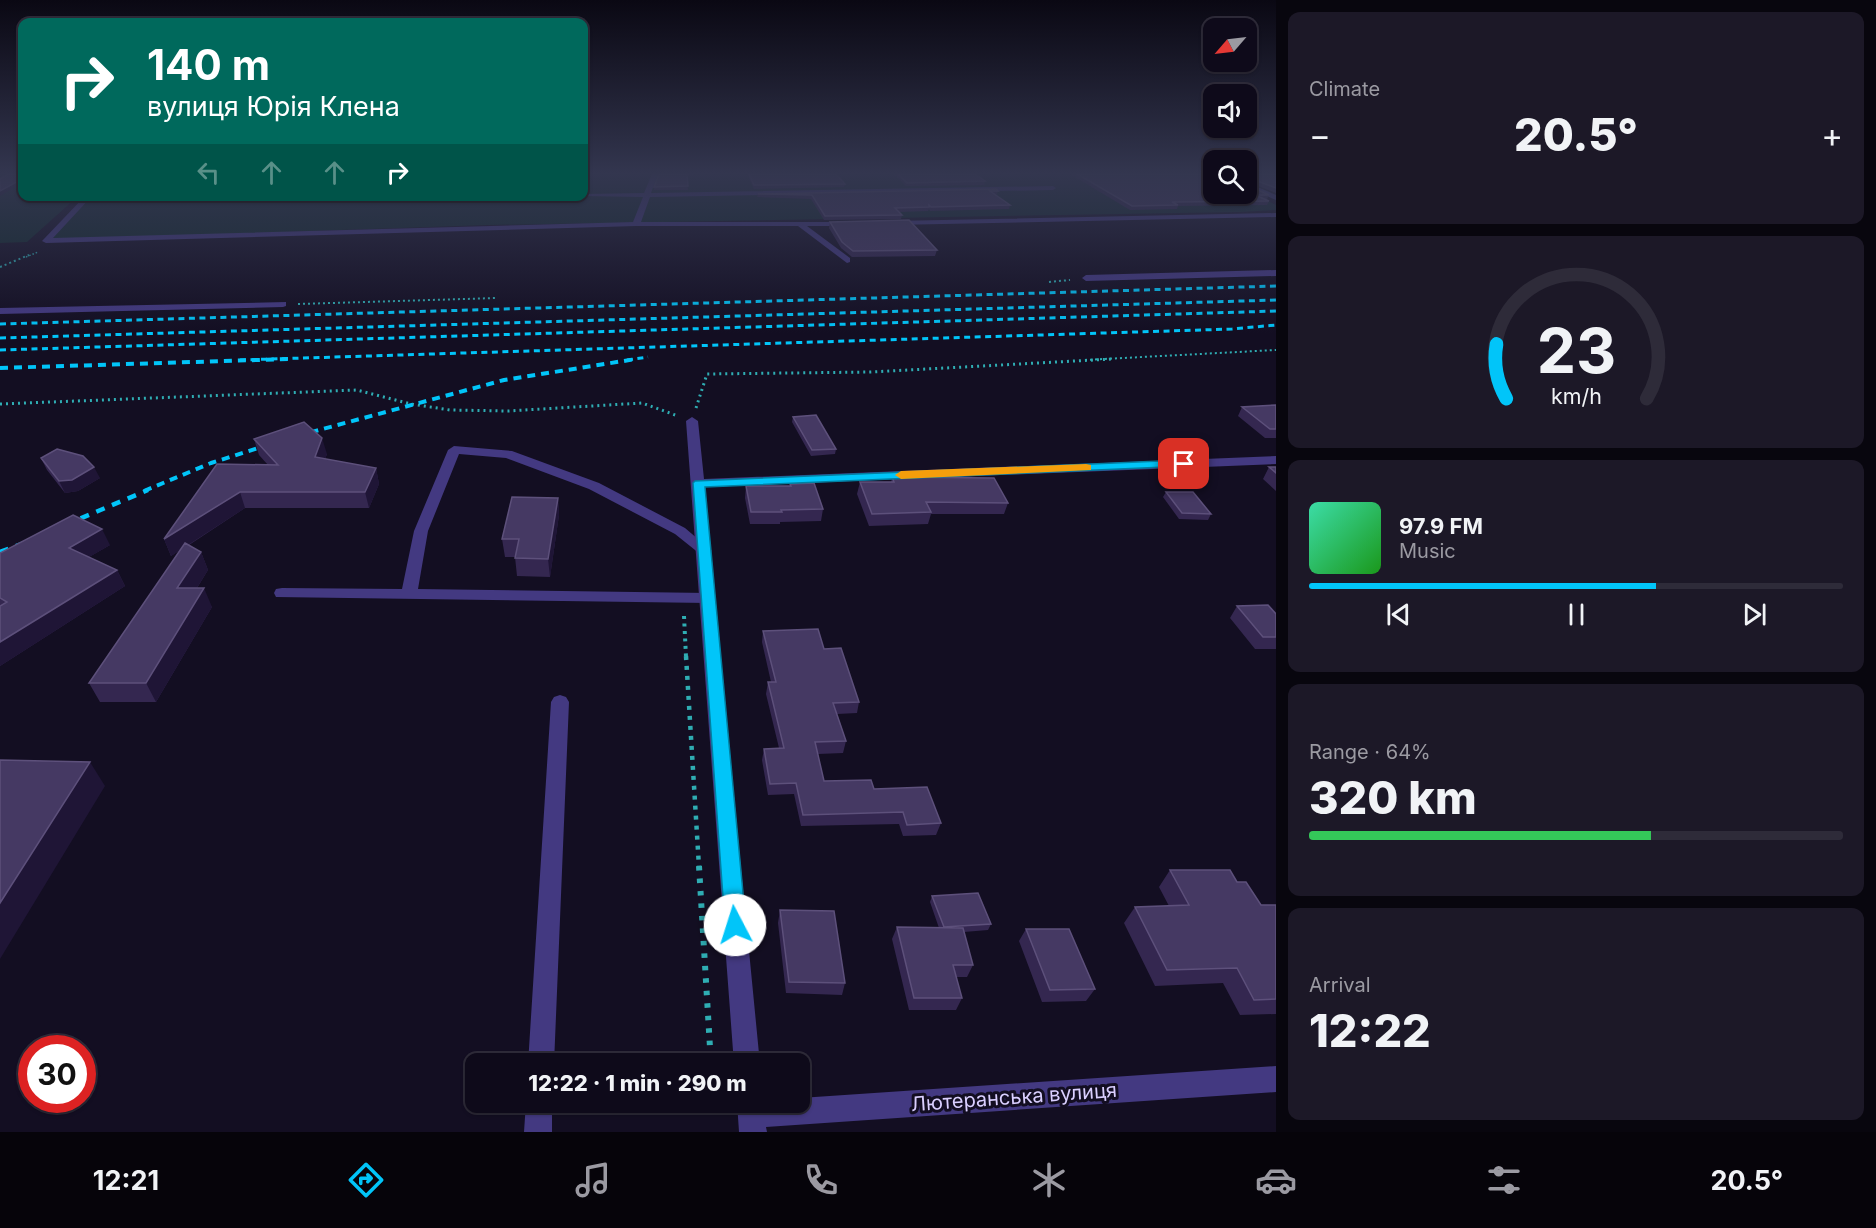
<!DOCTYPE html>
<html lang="en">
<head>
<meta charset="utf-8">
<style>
	:root { --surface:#0e0a1a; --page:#1c1827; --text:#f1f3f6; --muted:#9b9aa2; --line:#2e2b39; --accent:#01c5f9 }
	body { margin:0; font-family:Inter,sans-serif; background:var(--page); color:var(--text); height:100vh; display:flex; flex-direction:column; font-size:22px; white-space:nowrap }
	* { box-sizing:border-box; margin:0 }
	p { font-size:20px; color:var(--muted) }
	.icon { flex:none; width:33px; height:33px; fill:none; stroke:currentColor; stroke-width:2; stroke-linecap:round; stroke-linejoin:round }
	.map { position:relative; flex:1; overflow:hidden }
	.sheet { display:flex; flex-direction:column; gap:12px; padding:12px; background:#08060e; width:600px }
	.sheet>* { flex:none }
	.banner { position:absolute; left:18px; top:18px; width:570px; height:183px; border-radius:12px; box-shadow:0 2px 4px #0004,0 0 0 2px var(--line); background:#00695c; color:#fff; overflow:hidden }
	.needle { width:39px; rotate:242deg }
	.buttons { position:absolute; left:1203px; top:18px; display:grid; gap:12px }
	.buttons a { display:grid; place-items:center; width:54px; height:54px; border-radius:12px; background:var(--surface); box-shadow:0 2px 4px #0004,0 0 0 2px var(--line); font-size:30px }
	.speed { position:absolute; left:18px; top:1035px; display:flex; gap:12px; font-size:30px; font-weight:700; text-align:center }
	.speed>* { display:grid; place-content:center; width:78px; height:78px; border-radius:50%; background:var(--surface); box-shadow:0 2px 4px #0004,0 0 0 2px var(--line); line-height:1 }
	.speed .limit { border:9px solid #d22; background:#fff; color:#111 }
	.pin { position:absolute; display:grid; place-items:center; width:51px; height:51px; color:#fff; margin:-26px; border-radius:12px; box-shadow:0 3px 9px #0006 }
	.me { position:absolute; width:66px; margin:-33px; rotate:355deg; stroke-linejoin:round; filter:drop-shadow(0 0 4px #0008) }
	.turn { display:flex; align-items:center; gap:21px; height:126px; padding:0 30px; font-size:27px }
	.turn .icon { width:78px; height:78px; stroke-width:2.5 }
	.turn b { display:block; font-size:42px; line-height:51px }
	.lanes { display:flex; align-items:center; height:57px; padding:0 30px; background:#0003; justify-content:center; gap:30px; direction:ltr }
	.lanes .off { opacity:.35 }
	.big { font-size:45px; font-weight:800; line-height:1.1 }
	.sheet .tile { flex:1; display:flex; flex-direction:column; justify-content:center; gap:9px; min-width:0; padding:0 21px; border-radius:12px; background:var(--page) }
	.sheet .dial { align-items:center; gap:0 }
	.dial svg { height:156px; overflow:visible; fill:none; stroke:var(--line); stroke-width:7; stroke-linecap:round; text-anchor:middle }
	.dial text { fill:var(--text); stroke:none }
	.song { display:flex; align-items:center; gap:18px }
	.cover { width:72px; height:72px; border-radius:9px; background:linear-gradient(135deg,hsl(160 70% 55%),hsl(120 70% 35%)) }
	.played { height:6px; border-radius:3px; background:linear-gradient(90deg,var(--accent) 65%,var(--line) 65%) }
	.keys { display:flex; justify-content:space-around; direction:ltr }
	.heat { display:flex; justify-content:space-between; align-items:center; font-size:33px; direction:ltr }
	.charge { height:9px; border-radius:4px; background:linear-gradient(90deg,#34c759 64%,var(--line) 0) }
	.trip { position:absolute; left:465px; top:1053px; width:345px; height:60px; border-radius:12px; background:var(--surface); box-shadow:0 2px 4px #0004,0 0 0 2px var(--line); font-weight:800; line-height:60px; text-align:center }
	.dock { display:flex; height:96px; justify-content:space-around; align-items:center; background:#06040a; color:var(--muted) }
	.dock .icon { width:42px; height:42px }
	.dock .on { color:var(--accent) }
	.dock b { font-size:27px; color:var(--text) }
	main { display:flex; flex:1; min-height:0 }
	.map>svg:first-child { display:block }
	.green { fill:#112a2c }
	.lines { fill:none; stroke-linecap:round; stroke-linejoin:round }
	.path-far5 { stroke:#2fadb3; stroke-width:1.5; stroke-dasharray:1.5 2; stroke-linecap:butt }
	.path-far4 { stroke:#2fadb3; stroke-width:2; stroke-dasharray:2 3; stroke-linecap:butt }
	.path-far3 { stroke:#2fadb3; stroke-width:3; stroke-dasharray:2 4; stroke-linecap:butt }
	.path-far2 { stroke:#2fadb3; stroke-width:4; stroke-dasharray:3 4.5; stroke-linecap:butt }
	.path-far1 { stroke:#2fadb3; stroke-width:4.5; stroke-dasharray:4 6; stroke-linecap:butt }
	.path { stroke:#2fadb3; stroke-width:6; stroke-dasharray:4.5 8; stroke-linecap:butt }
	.service { fill:#433981; fill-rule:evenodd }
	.minor { fill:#433981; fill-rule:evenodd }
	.rail-far2 { stroke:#01c5f9; stroke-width:3; stroke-dasharray:6 4.5; stroke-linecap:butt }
	.rail-far1 { stroke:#01c5f9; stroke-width:4; stroke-dasharray:8 6; stroke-linecap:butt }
	.rail { stroke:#01c5f9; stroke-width:4.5; stroke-dasharray:9 8; stroke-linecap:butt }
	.wall { fill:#342750 }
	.shaded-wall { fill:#1f1536 }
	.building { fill:#453963; stroke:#5d507b; stroke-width:1.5 }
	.route { fill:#01c5f9; stroke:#0180a2; stroke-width:1.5 }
	.slow { fill:#f59e0b }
	.labels { text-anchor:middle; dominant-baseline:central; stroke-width:6; stroke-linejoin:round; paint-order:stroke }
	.near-street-label { font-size:20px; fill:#dacfff; stroke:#130e22 }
</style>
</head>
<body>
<main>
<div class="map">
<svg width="1276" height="1132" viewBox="0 0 1276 1132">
	<rect width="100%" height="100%" fill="#130e22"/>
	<path class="green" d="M 0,174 L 22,174 L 22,196 L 77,197 L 27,242 L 0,243 Z
		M 584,174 L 1122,174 L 1214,194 L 1246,194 L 1247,191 L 1276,205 L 1276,210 L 1240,212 L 488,225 L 48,240 L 90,197 L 584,196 Z"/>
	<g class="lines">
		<path class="path-far5" d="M 26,257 L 38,252"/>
		<path class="path-far4" d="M 0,267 L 29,255
			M 1049,282 L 1070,280
			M 298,304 L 497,298
			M 1085,360 L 1276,350"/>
		<path class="path-far3" d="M 0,404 L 357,390 L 411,404 L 450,410 L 508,411 L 642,403 L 678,416
			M 696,408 L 707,374 L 871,372 L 1112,359"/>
		<path class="path-far2" d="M 684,616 L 686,657"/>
		<path class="path-far1" d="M 686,656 L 699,867"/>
		<path class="path" d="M 699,866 L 711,1064
			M 715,1102 L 716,1107 L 725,1109"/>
		<path class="service" d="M 652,174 L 658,174 L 651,193 L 1053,186 L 1056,188 L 1053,190 L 650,197 L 641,222 L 853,222 L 853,226 L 807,226 L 850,258 L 850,262 L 847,263 L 798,226 L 636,226 L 46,243 L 42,241 L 85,196 L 92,196 L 53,238 L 633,222 L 643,197 L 581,196 L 584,194 L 644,193 Z
			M 1246,182 L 1276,195 L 1276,200 L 1246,187 Z
			M 1276,213 L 1276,217 L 892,225 L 888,223 L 892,221 Z
			M 1276,270 L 1276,276 L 1086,281 L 1082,278 L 1086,275 Z
			M 286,302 L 286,306 L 283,307 L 0,314 L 0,308 Z
			M 454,446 L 512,451 L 599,483 L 685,528 L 712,551 L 705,556 L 700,554 L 675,534 L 589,489 L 506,458 L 459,454 L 428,531 L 418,589 L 708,593 L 716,598 L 708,603 L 276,597 L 274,593 L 276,589 L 282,588 L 402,589 L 414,531 L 448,450 Z
			M 560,695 L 566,697 L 569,702 L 554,1064 L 528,1064 L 551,702 L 554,697 Z
			M 526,1102 L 552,1102 L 552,1132 L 524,1132 Z"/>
		<path class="minor" d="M 692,417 L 698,421 L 704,479 L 1276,456 L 1276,464 L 704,487 L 760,1064 L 734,1064 L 686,421 Z
			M 1276,1066 L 1276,1092 L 766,1127 L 767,1132 L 739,1132 L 737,1102 L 800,1102 L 800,1098 Z"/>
		<path class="rail-far2" d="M 0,324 L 1276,286
			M 0,338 L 1276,300
			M 0,350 L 1276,311
			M 240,360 L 1232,329 L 1276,325
			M 627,360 L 648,357"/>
		<path class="rail-far1" d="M 0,368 L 288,359
			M 297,436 L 504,380 L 636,359
			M 144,491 L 211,463 L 271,444"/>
		<path class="rail" d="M 65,525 L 148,490
			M 0,552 L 24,543"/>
	</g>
	<path class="wall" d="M 659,174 L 701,174 L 687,175 L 688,190 L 654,190 L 654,187 Z
		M 747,174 L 836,174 L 845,184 L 844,187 L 754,189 Z
		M 894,174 L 975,174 L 985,181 L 984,185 L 906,186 Z
		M 1070,174 L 1214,174 L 1247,185 L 1269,195 L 1267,199 L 1263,199 L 1269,201 L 1267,205 L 1178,206 L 1177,209 L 1130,210 Z
		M 1246,174 L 1276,174 L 1276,193 L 1246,181 Z
		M 998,191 L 997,194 L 995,195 L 1010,205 L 1009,209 L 930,211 L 929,209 L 928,211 L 899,212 L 902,215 L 901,219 L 824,220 L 811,199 L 757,197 L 758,194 Z
		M 830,222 L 937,250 L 935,256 L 852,257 L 841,248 L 829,228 Z
		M 1276,405 L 1276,438 L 1265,438 L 1238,416 L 1242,407 Z
		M 793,417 L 836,449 L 835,454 L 811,456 L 792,422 Z
		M 254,439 L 327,454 L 325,459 L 376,468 L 379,484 L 369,508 L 245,508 L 189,545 L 201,552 L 208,570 L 197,588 L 212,607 L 156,702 L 100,702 L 89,683 L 180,550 L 171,556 L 164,539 L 268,465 L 259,455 Z
		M 41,458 L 100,478 L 78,491 L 65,493 L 47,470 Z
		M 1269,467 L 1276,467 L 1276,491 L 1263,479 Z
		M 892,477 L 1008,503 L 1004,514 L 931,514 L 928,524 L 869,526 L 857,494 L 860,482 L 891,482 Z
		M 790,484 L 823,509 L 821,521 L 780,522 L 780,524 L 750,524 L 745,498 L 746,486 L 790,486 Z
		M 1166,492 L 1211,514 L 1208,520 L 1179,519 L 1163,497 Z
		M 558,498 L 559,515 L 550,577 L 517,576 L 515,557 L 505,557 L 502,539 Z
		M 110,545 L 89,557 L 117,570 L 125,586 L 0,666 L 0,553 Z
		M 1237,606 L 1276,614 L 1276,649 L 1255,649 L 1230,618 Z
		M 763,631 L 824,649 L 859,702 L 857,713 L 837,714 L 846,741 L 843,753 L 818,754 L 824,781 L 874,789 L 941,823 L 936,835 L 903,836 L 899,824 L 801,826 L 794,794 L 768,795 L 762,760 L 764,749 L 779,748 L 766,694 L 768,682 L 771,682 L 762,642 Z
		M 1170,870 L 1237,882 L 1261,905 L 1276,905 L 1276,1014 L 1240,1015 L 1223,983 L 1155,986 L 1124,923 L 1135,907 L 1169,906 L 1159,887 Z
		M 932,896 L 991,924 L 988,930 L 964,932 L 973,965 L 967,977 L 956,977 L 962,998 L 956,1010 L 909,1010 L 892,939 L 897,927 L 939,928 L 930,902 Z
		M 780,910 L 845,983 L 842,995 L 786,993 L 778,923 Z
		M 1026,929 L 1095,989 L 1086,1001 L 1042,1002 L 1019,941 Z"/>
	<path class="shaded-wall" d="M 22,179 L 22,183 L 0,196 L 0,191 Z
		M 322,438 L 327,454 L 320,473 L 315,457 Z
		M 94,467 L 100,478 L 78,491 L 65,493 L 59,481 Z
		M 376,468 L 379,484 L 369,508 L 365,492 Z
		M 240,492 L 245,508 L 171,556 L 164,539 Z
		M 558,498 L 559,515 L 550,577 L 548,559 Z
		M 102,529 L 110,545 L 77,564 L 69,548 Z
		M 201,552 L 208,570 L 185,607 L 177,588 Z
		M 117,570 L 125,586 L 0,666 L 0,642 Z
		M 204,588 L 212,607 L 156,702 L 146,683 Z
		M 90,762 L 105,786 L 0,959 L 0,903 Z"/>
	<path class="building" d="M 8,174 L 22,174 L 22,179 L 0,191 L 0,179 Z
		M 659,174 L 687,174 L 688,186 L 654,187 Z
		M 749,174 L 836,174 L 845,184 L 754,185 Z
		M 898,174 L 975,174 L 985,181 L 907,183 Z
		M 1077,174 L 1214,174 L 1214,194 L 1246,194 L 1246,183 L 1247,185 L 1269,195 L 1255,195 L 1269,201 L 1172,202 L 1178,205 L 1132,206 Z
		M 1246,174 L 1276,174 L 1276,188 L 1246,177 Z
		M 996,189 L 998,191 L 990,191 L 1010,205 L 931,207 L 929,205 L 929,207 L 895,208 L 902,215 L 825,216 L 812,195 L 758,194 Z
		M 909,220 L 937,250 L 853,251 L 842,242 L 830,222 Z
		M 1276,405 L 1276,429 L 1270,429 L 1242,407 Z
		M 816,415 L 836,449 L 812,450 L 793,417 Z
		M 304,422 L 322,438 L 315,457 L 376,468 L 365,492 L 240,492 L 164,539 L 217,464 L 278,465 L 254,439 Z
		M 57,449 L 83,456 L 94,467 L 72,480 L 59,481 L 41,458 Z
		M 1269,467 L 1276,467 L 1276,473 Z
		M 892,477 L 994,478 L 1008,503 L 926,502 L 931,512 L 872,514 L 860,482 L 894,482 Z
		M 814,483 L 823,509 L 781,510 L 782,512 L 751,512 L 746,486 L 791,486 L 790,484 Z
		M 1166,492 L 1193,492 L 1211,514 L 1182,513 Z
		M 512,497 L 558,498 L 548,559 L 515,558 L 519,539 L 502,539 Z
		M 73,515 L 102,529 L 69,548 L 117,570 L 0,642 L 0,606 L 7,602 L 0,598 L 0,553 Z
		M 185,543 L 201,552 L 177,588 L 204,588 L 146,683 L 89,683 Z
		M 1268,605 L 1276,614 L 1276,637 L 1263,637 L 1237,606 Z
		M 818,629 L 824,649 L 841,648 L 859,702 L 833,703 L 846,741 L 815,742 L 824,781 L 871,780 L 874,789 L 927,787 L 941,823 L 907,825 L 903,812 L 803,815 L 796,783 L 770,784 L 764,749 L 784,748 L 768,682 L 776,682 L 763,631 Z
		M 0,760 L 90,762 L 0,903 Z
		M 1170,870 L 1230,870 L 1237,882 L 1246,882 L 1261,905 L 1276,905 L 1276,999 L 1254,1000 L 1237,968 L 1167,970 L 1135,907 L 1189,905 Z
		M 978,893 L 991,924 L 944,927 L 932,896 Z
		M 780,910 L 834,911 L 845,983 L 789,982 Z
		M 897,927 L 963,928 L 973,965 L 953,965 L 962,998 L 914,998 Z
		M 1026,929 L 1069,929 L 1095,989 L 1050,990 Z"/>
	<linearGradient id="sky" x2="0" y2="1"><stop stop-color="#0a0813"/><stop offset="0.52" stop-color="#33364f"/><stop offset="1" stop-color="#33364f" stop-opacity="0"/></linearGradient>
	<rect width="1276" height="333" fill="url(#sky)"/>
	<path class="route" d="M 1184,460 L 1188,461 L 1188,466 L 705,487 L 746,925 L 743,932 L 735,935 L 728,932 L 725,925 L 693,483 L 695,481 Z"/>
	<path class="slow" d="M 1086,464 L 1091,465 L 1091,470 L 901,479 L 895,475 L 901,471 Z"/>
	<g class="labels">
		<g class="near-street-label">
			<text transform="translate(1014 1097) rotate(-4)">Лютеранська вулиця</text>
		</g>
	</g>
</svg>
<div class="buttons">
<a><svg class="needle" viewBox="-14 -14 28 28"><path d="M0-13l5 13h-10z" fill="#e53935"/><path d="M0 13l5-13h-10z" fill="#9b9aa2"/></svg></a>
<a><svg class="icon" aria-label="sound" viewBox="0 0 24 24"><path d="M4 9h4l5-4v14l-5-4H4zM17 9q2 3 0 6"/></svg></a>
<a><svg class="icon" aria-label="search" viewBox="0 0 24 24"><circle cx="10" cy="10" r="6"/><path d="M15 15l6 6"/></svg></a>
</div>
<div class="speed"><div class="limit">30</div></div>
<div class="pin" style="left:1184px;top:464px;background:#d93025"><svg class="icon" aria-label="arrive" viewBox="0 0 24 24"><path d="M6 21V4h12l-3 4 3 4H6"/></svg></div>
<svg class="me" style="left:735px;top:925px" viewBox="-20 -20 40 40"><circle r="19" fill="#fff"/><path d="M0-13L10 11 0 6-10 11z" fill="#01c5f9"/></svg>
<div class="trip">12:22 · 1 min · 290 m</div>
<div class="banner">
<div class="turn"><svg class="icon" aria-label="right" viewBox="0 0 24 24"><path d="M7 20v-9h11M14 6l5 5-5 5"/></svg><div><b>140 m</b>вулиця Юрія Клена</div></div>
<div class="lanes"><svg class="icon off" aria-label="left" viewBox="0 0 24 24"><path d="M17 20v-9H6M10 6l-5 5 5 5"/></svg><svg class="icon off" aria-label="ahead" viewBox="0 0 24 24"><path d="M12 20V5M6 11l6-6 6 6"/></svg><svg class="icon off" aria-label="ahead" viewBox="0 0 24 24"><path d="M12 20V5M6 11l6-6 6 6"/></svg><svg class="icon" aria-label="right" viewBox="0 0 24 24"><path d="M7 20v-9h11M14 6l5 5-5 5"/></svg></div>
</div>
</div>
<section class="sheet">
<div class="tile"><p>Climate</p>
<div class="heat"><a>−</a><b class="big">20.5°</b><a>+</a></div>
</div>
<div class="tile dial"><svg viewBox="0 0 100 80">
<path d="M14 69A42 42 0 1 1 86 69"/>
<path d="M14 69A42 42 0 0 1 9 41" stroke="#01c5f9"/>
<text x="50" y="56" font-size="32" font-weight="700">23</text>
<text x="50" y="72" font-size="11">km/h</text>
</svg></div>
<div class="tile">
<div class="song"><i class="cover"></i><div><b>97.9 FM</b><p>Music</p></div></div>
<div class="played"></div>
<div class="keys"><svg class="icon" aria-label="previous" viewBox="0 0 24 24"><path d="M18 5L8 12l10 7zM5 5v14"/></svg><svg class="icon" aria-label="pause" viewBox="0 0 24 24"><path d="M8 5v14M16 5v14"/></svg><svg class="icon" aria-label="next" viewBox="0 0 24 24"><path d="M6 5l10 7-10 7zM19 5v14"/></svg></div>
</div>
<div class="tile"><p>Range · 64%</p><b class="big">320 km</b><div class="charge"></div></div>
<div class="tile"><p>Arrival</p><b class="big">12:22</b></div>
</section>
</main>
<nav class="dock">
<b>12:21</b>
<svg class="icon on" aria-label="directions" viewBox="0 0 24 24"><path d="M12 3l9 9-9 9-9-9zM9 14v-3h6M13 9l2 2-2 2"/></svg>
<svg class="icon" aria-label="music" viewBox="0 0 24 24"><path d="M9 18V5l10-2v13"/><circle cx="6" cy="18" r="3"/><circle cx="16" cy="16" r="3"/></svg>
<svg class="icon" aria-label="phone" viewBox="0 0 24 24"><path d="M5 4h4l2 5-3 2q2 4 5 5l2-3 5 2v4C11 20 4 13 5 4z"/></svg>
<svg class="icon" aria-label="climate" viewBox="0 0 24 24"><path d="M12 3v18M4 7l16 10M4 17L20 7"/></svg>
<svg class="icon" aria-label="car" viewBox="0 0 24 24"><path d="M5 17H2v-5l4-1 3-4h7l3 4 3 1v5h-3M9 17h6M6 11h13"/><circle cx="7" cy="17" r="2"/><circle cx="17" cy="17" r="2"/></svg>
<svg class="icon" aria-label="filters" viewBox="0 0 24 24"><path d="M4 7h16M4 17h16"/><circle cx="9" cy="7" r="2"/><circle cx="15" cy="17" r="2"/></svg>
<b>20.5°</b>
</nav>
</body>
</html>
